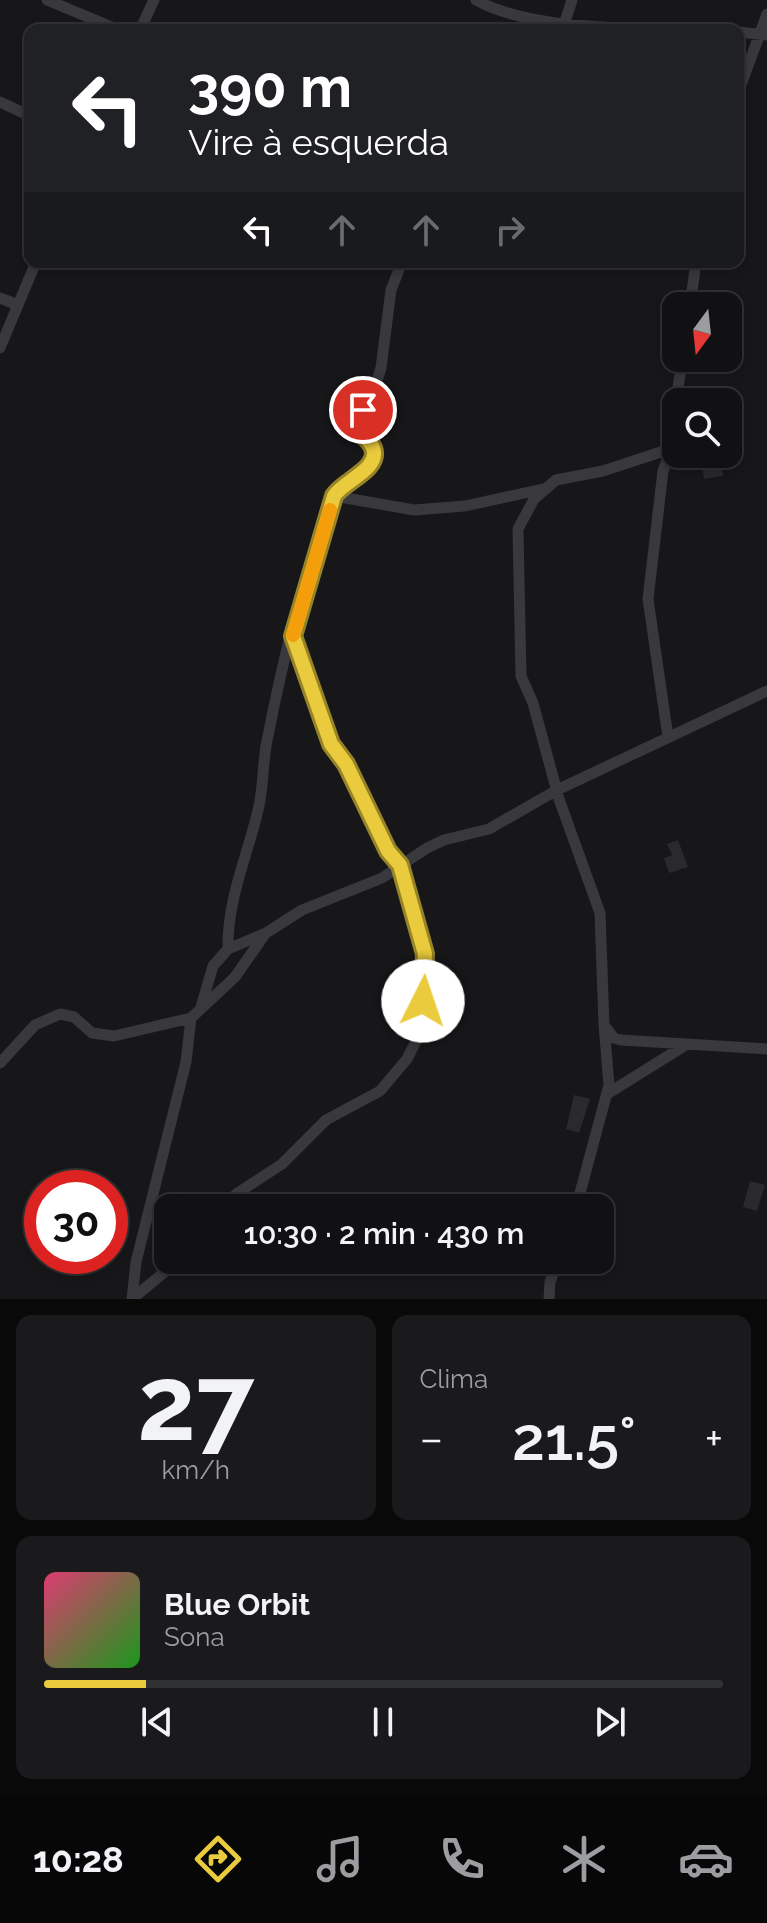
<!DOCTYPE html>
<html lang="pt">
<head>
<meta charset="utf-8">
<style>
	:root { --surface:#111113; --page:#1a1a1c; --text:#f1f3f6; --muted:#9c9da0; --line:#303133; --accent:#eacb3d }
	body { margin:0; font-family:Raleway,sans-serif; background:var(--page); color:var(--text); height:100vh; display:flex; flex-direction:column; font-size:30px; white-space:nowrap }
	* { box-sizing:border-box; margin:0 }
	p { font-size:26px; color:var(--muted) }
	.icon { flex:none; width:44px; height:44px; fill:none; stroke:currentColor; stroke-width:2; stroke-linecap:round; stroke-linejoin:round }
	.map { position:relative; height:1299px; overflow:hidden }
	.details { display:flex; flex-direction:column; gap:16px; padding:16px; background:#09090a; flex:1 }
	.details>* { flex:none }
	.guide { position:absolute; left:24px; top:24px; width:720px; height:244px; border-radius:16px; box-shadow:0 4px 12px #0003,0 0 0 2px var(--line); background:#202124; color:#fff; overflow:hidden }
	.needle { width:52px; rotate:195deg }
	.tools { position:absolute; left:662px; top:292px; display:grid; gap:16px }
	.tools a { display:grid; place-items:center; width:80px; height:80px; border-radius:16px; background:var(--surface); box-shadow:0 4px 12px #0003,0 0 0 2px var(--line); font-size:40px }
	.speed { position:absolute; left:24px; top:1170px; display:flex; gap:16px; font-size:40px; font-weight:700; text-align:center }
	.speed>* { display:grid; place-content:center; width:104px; height:104px; border-radius:50%; background:var(--surface); box-shadow:0 4px 12px #0003,0 0 0 2px var(--line); line-height:1 }
	.speed .limit { border:12px solid #d22; background:#fff; color:#111 }
	.pin { position:absolute; display:grid; place-items:center; width:68px; height:68px; color:#fff; margin:-34px; border:4px solid #fff; border-radius:50%; box-shadow:0 2px 8px #0007 }
	.me { position:absolute; width:88px; margin:-44px; rotate:4deg; stroke-linejoin:round; filter:drop-shadow(0 0 6px #0008) }
	.turn { display:flex; align-items:center; gap:28px; height:168px; padding:0 32px; font-size:36px }
	.turn .icon { width:104px; height:104px; stroke-width:2.5 }
	.turn b { display:block; font-size:56px; line-height:68px }
	.lanes { display:flex; align-items:center; height:76px; padding:0 32px; background:#0003; justify-content:center; gap:40px; direction:ltr }
	.lanes .off { opacity:.35 }
	.big { font-size:60px; font-weight:600; line-height:1.1 }
	.details .tile { flex:1; display:flex; flex-direction:column; justify-content:center; gap:12px; min-width:0; padding:0 28px; border-radius:16px; background:var(--page) }
	.details .dial { align-items:center; gap:0 }
	.dial b { font-size:104px; line-height:1 }
	.song { display:flex; align-items:center; gap:24px }
	.cover { width:96px; height:96px; border-radius:12px; background:linear-gradient(135deg,hsl(340 70% 55%),hsl(120 70% 35%)) }
	.played { height:8px; border-radius:4px; background:linear-gradient(90deg,var(--accent) 15%,var(--line) 15%) }
	.keys { display:flex; justify-content:space-around; direction:ltr }
	.heat { display:flex; justify-content:space-between; align-items:center; font-size:44px; direction:ltr }
	.details .tiles { flex:1; display:grid; gap:16px; grid-template-columns:1fr 1fr }
	.tile:last-child { grid-column:span 2 }
	.trip { position:absolute; left:154px; top:1194px; width:460px; height:80px; border-radius:16px; background:var(--surface); box-shadow:0 4px 12px #0003,0 0 0 2px var(--line); font-weight:600; line-height:80px; text-align:center }
	.tabs { display:flex; height:128px; justify-content:space-around; align-items:center; background:#070708; color:var(--muted) }
	.tabs .icon { width:56px; height:56px }
	.tabs .selected { color:var(--accent) }
	.tabs b { font-size:36px; color:var(--text) }
	.map>svg:first-child { display:block }
	.building { fill:#2a2a2c }
	.lines { fill:none; stroke-linecap:round; stroke-linejoin:round }
	.street { stroke:#38383d; stroke-width:11 }
	.route-casing { stroke:#988428; stroke-width:20 }
	.route { stroke:#eacb3d; stroke-width:14 }
	.slow { stroke:#f59e0b; stroke-width:14 }
</style>
</head>
<body>
<div class="map">
<svg width="767" height="1299" viewBox="0 0 767 1299">
	<rect width="100%" height="100%" fill="#171719"/>
	<path class="building" d="M 721,461 L 723,476 L 704,479 L 702,465 Z
		M 678,840 L 688,867 L 669,873 L 664,858 L 672,855 L 667,844 Z
		M 574,1095 L 590,1099 L 579,1133 L 566,1129 Z
		M 750,1181 L 765,1185 L 757,1211 L 743,1207 Z"/>
	<g class="lines">
		<path class="street" d="M 47,0 L 119,30
			M 476,0 C 526,28 610,27 667,30
			M 565,22 L 572,0
			M 140,30 L 154,0
			M 738,32 L 766,35
			M 738,93 L 767,14
			M 0,102 L 30,116
			M 0,298 L 18,305
			M 690,306 L 696,262
			M 0,348 L 36,262
			M 728,438 L 730,437
			M 676,447 L 603,471 L 556,480 L 534,499 L 518,529 L 521,676 L 533,703 L 559,799 L 600,913 L 604,1025 L 614,1038 L 621,1040 L 767,1049
			M 334,496 L 414,510 L 465,506 L 543,489
			M 668,737 L 648,599 L 663,471 L 672,448 L 671,428 L 683,358
			M 228,949 C 227,899 248,855 259,806 C 263,786 263,766 266,746 C 281,668 304,570 334,497 C 343,476 375,476 373,448 L 360,433 L 359,418 L 370,402 L 381,368 L 391,290 L 402,262
			M 201,1007 L 213,966 L 228,949 L 266,933 L 302,910 L 382,878 L 427,848 L 444,840 L 489,829 L 557,790 L 767,691
			M 0,1063 L 35,1025 L 60,1014 L 74,1017 L 92,1033 L 114,1036 L 191,1018 L 235,977 L 265,934
			M 607,1094 L 684,1046
			M 226,1208 L 236,1194 L 282,1164 L 326,1120 L 380,1091 L 407,1059 L 420,1033 L 425,954 L 407,886 L 346,764 L 331,744 L 293,636
			M 576,1208 L 609,1085 L 604,1025
			M 132,1299 L 136,1262 L 186,1062 L 191,1018
			M 132,1299 L 179,1260
			M 549,1299 L 550,1282 L 558,1260"/>
	</g>
	<g class="lines">
		<defs>
			<path id="route" d="M 363,410 L 358,426 C 361,436 369,438 373,448 C 381,469 343,481 334,496 L 293,636 L 331,744 L 346,764 L 388,851 L 400,865 L 425,954 L 423,1001"/>
		</defs>
		<use href="#route" class="route-casing"/>
		<use href="#route" class="route"/>
		<path class="slow" d="M 293,635 L 330,510"/>
	</g>
</svg>
<div class="tools">
<a><svg class="needle" viewBox="-14 -14 28 28"><path d="M0-13l5 13h-10z" fill="#e53935"/><path d="M0 13l5-13h-10z" fill="#9c9da0"/></svg></a>
<a><svg class="icon" aria-label="search" viewBox="0 0 24 24"><circle cx="10" cy="10" r="6"/><path d="M15 15l6 6"/></svg></a>
</div>
<div class="speed"><div class="limit">30</div></div>
<div class="pin" style="left:363px;top:410px;background:#d93025"><svg class="icon" aria-label="arrive" viewBox="0 0 24 24"><path d="M6 21V4h12l-3 4 3 4H6"/></svg></div>
<svg class="me" style="left:423px;top:1001px" viewBox="-20 -20 40 40"><circle r="19" fill="#fff"/><path d="M0-13L10 11 0 6-10 11z" fill="#eacb3d"/></svg>
<div class="trip">10:30 · 2 min · 430 m</div>
<div class="guide">
<div class="turn"><svg class="icon" aria-label="left" viewBox="0 0 24 24"><path d="M17 20v-9H6M10 6l-5 5 5 5"/></svg><div><b>390 m</b>Vire à esquerda</div></div>
<div class="lanes"><svg class="icon" aria-label="left" viewBox="0 0 24 24"><path d="M17 20v-9H6M10 6l-5 5 5 5"/></svg><svg class="icon off" aria-label="ahead" viewBox="0 0 24 24"><path d="M12 20V5M6 11l6-6 6 6"/></svg><svg class="icon off" aria-label="ahead" viewBox="0 0 24 24"><path d="M12 20V5M6 11l6-6 6 6"/></svg><svg class="icon off" aria-label="right" viewBox="0 0 24 24"><path d="M7 20v-9h11M14 6l5 5-5 5"/></svg></div>
</div>
</div>
<section class="details">
<div class="tiles">
<div class="tile dial"><b>27</b><p>km/h</p></div>
<div class="tile"><p>Clima</p>
<div class="heat"><a>−</a><b class="big">21.5°</b><a>+</a></div>
</div>
<div class="tile">
<div class="song"><i class="cover"></i><div><b>Blue Orbit</b><p>Sona</p></div></div>
<div class="played"></div>
<div class="keys"><svg class="icon" aria-label="previous" viewBox="0 0 24 24"><path d="M18 5L8 12l10 7zM5 5v14"/></svg><svg class="icon" aria-label="pause" viewBox="0 0 24 24"><path d="M8 5v14M16 5v14"/></svg><svg class="icon" aria-label="next" viewBox="0 0 24 24"><path d="M6 5l10 7-10 7zM19 5v14"/></svg></div>
</div>
</div>
</section>
<nav class="tabs">
<b>10:28</b>
<svg class="icon selected" aria-label="directions" viewBox="0 0 24 24"><path d="M12 3l9 9-9 9-9-9zM9 14v-3h6M13 9l2 2-2 2"/></svg>
<svg class="icon" aria-label="music" viewBox="0 0 24 24"><path d="M9 18V5l10-2v13"/><circle cx="6" cy="18" r="3"/><circle cx="16" cy="16" r="3"/></svg>
<svg class="icon" aria-label="phone" viewBox="0 0 24 24"><path d="M5 4h4l2 5-3 2q2 4 5 5l2-3 5 2v4C11 20 4 13 5 4z"/></svg>
<svg class="icon" aria-label="climate" viewBox="0 0 24 24"><path d="M12 3v18M4 7l16 10M4 17L20 7"/></svg>
<svg class="icon" aria-label="car" viewBox="0 0 24 24"><path d="M5 17H2v-5l4-1 3-4h7l3 4 3 1v5h-3M9 17h6M6 11h13"/><circle cx="7" cy="17" r="2"/><circle cx="17" cy="17" r="2"/></svg>
</nav>
</body>
</html>
